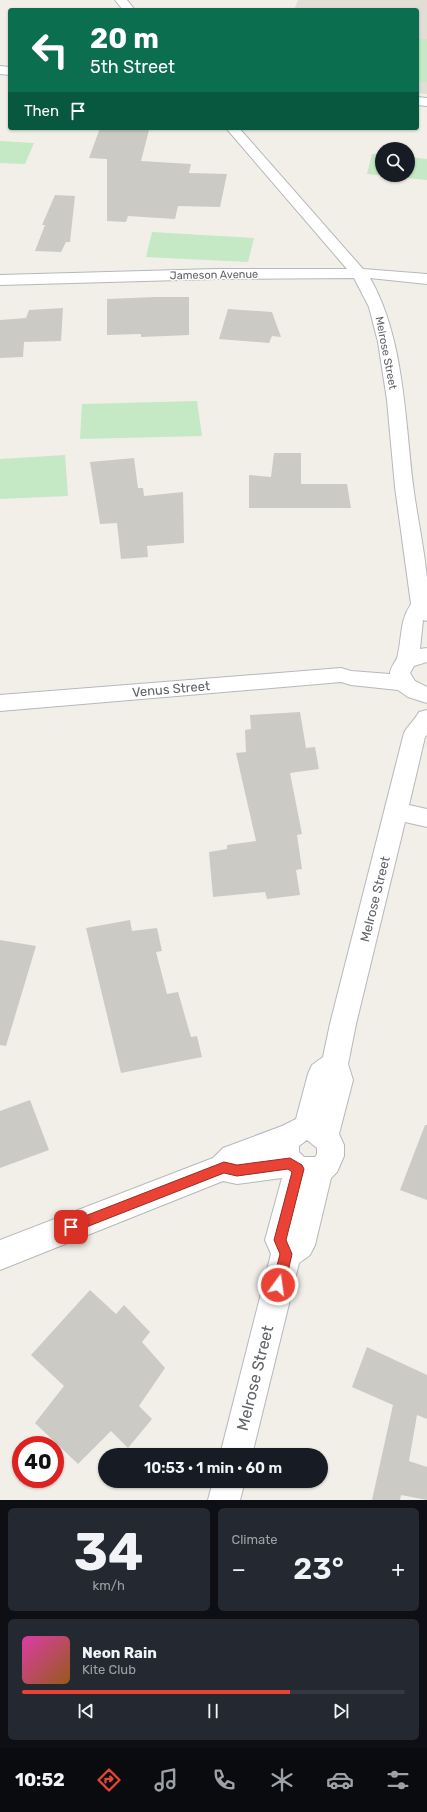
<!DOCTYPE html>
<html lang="en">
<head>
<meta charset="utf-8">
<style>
	:root { --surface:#171b24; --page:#242831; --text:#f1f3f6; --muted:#9ea1a6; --line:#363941; --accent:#ea4335 }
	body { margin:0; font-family:Rubik,sans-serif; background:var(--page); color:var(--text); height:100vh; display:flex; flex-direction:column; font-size:15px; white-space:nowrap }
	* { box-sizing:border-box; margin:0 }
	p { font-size:13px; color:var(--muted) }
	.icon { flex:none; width:22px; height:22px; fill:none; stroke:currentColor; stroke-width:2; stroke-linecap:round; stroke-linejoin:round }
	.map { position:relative; height:1500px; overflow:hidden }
	.details { display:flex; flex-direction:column; gap:8px; padding:8px; background:#0d0f14; flex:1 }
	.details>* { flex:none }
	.hud { position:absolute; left:8px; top:8px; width:411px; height:122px; border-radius:4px; box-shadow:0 1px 3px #0004; background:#0b6e4f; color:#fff; overflow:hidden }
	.controls { position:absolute; left:375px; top:142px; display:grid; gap:8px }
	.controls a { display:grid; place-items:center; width:40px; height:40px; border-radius:50%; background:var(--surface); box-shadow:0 1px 3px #0004; font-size:20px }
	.speed { position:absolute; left:12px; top:1436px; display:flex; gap:8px; font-size:20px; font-weight:700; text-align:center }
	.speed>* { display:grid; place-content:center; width:52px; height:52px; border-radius:50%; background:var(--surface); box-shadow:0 1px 3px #0004; line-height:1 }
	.speed .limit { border:6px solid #d22; background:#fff; color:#111 }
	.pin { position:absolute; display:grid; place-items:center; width:34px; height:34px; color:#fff; margin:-17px; border-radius:8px; box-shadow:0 2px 6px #0006 }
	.me { position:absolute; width:44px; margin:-22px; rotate:14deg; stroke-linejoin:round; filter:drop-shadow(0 0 3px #0008) }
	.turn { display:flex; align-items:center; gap:14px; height:84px; padding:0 16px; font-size:18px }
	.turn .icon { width:52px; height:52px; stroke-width:2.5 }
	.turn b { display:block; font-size:28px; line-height:34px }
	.then { display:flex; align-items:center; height:38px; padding:0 16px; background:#0003; gap:8px; font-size:15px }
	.big { font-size:30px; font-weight:600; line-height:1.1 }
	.details .tile { flex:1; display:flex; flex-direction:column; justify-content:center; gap:6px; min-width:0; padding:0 14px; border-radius:6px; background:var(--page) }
	.details .dial { align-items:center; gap:0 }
	.dial b { font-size:52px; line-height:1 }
	.song { display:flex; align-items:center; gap:12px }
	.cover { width:48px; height:48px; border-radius:6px; background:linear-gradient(135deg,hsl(320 70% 55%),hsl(30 70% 35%)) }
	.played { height:4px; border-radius:2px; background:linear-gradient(90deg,var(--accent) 70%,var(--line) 70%) }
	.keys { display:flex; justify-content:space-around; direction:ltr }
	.heat { display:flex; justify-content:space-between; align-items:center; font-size:22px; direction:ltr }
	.details .tiles { flex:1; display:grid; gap:8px; grid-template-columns:1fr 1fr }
	.tile:last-child { grid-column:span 2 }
	.trip { position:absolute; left:98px; top:1448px; width:230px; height:40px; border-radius:20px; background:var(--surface); box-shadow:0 1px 3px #0004; font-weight:600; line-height:40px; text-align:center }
	.dock { display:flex; height:64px; justify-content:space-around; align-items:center; background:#090b0e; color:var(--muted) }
	.dock .icon { width:28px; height:28px }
	.dock .current { color:var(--accent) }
	.dock b { font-size:18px; color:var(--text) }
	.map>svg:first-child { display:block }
	.education { fill:#e1ded6 }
	.green { fill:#c5e8c5 }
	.building { fill:#cccac5 }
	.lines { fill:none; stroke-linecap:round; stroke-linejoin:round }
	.minor-casing { stroke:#b5b8bc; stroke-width:2 }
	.minor { fill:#fff; fill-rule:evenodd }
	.route { fill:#ea4335; stroke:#982c22 }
	.labels { text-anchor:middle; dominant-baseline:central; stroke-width:3; stroke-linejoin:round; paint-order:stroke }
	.far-street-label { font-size:11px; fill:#5f6368; stroke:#fff }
	.street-label { font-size:13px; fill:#5f6368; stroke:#fff }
	.near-street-label { font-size:16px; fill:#5f6368; stroke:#fff }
</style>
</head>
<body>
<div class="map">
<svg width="427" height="1500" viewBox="0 0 427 1500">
	<rect width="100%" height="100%" fill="#f1efe8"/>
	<path class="education" d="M 298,0 L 427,0 L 427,94 L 417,93 L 417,10 L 294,10 Z"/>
	<path class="green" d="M 420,39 L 427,39 L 427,82 L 417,81 L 417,41 Z
		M 0,141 L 34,143 L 25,164 L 0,163 Z
		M 372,154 L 382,154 L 382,175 L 408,175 L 408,157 L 427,159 L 427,180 L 367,174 Z
		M 152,232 L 254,238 L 248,262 L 146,257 Z
		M 197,401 L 202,436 L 80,439 L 82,404 Z
		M 65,455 L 68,496 L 0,499 L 0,459 Z"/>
	<path class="building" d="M 100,128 L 149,130 L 141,161 L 191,164 L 189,173 L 227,174 L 220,207 L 178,206 L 175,219 L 128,216 L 126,222 L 107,221 L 107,159 L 89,158 Z
		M 55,195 L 75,196 L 70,242 L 66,242 L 61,252 L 35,251 L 45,225 L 42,225 Z
		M 155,297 L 189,297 L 189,335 L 141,337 L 141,334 L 107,335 L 107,299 Z
		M 63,308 L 61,341 L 24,342 L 23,357 L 0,358 L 0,320 L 26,318 L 29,310 Z
		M 228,309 L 272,312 L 281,337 L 272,336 L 269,343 L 219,339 Z
		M 274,453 L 301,453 L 301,484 L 347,484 L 351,508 L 249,508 L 249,475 L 271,477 Z
		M 134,458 L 138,488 L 143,488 L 144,496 L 183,492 L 184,543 L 147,546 L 148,557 L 121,559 L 117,523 L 100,524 L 90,462 Z
		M 300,712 L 306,748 L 315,747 L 319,769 L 290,773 L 302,834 L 297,835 L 302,869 L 296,870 L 300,895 L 267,899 L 265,892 L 213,897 L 209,852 L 227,849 L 227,845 L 256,841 L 236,753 L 246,752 L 245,730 L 251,729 L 250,715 Z
		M 130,920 L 132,931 L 157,928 L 162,951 L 156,952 L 167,994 L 178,992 L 191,1037 L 197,1036 L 202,1057 L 121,1073 L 86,928 Z
		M 0,940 L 36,946 L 6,1046 L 0,1045 Z
		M 30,1100 L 49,1150 L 0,1168 L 0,1111 Z
		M 425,1125 L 427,1125 L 427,1200 L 400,1190 Z
		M 90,1290 L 116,1314 L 124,1305 L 150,1332 L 142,1342 L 165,1368 L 139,1406 L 152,1419 L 128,1448 L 111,1431 L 78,1464 L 35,1423 L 64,1386 L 31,1355 Z
		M 367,1347 L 427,1375 L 427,1419 L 417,1415 L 409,1461 L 427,1467 L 427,1500 L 401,1495 L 400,1500 L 372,1500 L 393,1405 L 352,1387 Z"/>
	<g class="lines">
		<defs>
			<path id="minor" d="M 115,0 L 127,0 L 135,10 L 123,10 Z
				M 0,66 L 10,67 L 10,75 L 0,74 Z
				M 417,97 L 427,98 L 427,106 L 417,105 Z
				M 226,128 L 239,128 L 363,269 L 427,274 L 427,284 L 370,278 C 404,337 405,419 413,485 C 417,516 424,547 427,578 C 427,592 427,607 427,621 L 423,620 L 420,649 L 427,648 L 427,662 L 414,666 L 410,673 L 415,681 L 427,687 L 427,703 L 408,697 L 398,690 L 351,685 L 341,682 L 0,711 L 0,695 L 341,668 L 351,671 L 390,674 C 390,666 397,662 398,654 C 402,636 400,620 411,604 L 395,487 L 387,400 L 378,342 L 369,307 L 354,278 L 216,279 L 0,285 L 0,275 L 216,269 L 347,269 Z
				M 427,710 L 427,735 L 425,737 L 409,805 L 427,809 L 427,827 L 405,822 L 356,1024 L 348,1064 L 353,1080 L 339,1134 L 344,1145 L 344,1156 L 337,1172 L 331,1178 L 315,1245 L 310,1255 L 299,1263 L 252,1455 L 220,1455 L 271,1254 L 265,1240 L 282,1178 L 237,1184 L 223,1181 L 0,1270 L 0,1240 L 213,1158 L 223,1148 L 282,1126 L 296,1119 L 308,1074 L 312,1065 L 323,1057 L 330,1024 L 404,733 C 408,725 415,720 419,712 ZM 307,1140 L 317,1148 L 317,1154 L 315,1157 L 304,1157 L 299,1152 L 299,1146 Z
				M 213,1481 L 245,1481 L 240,1500 L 208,1500 Z"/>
		</defs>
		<use href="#minor" class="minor-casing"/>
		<use href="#minor" class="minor"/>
	</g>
	<path class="route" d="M 290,1158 L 302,1165 L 304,1169 L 286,1240 L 292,1254 L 285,1285 L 283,1289 L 278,1291 L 274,1289 L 272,1285 L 280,1254 L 274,1240 L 292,1172 L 288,1169 L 237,1176 L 224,1173 L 71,1233 L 67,1231 L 65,1227 L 67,1223 L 224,1162 L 237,1165 Z"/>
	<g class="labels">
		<g class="far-street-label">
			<text transform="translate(214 275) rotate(-1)">Jameson Avenue</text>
			<text transform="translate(386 353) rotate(79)">Melrose Street</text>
		</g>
		<g class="street-label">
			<text transform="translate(171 689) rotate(-5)">Venus Street</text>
			<text transform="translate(375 899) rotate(-76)">Melrose Street</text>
		</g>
		<g class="near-street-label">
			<text transform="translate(255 1378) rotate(-76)">Melrose Street</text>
		</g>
	</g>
</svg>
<div class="controls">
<a><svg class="icon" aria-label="search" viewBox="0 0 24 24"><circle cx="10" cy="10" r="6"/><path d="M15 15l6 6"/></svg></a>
</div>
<div class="speed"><div class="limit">40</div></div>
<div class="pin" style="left:71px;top:1227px;background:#d93025"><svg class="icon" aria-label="arrive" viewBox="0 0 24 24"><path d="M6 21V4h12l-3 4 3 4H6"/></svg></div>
<svg class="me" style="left:278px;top:1285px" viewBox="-20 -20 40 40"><circle r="17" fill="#ea4335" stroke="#fff" stroke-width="3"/><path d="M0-11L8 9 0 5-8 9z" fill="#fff"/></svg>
<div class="trip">10:53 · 1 min · 60 m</div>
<div class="hud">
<div class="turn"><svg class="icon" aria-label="left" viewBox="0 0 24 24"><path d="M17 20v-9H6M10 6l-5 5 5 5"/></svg><div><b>20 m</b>5th Street</div></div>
<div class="then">Then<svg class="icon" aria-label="arrive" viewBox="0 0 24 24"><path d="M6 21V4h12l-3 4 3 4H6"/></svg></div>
</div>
</div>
<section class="details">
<div class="tiles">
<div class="tile dial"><b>34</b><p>km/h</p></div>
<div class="tile"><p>Climate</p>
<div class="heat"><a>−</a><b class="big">23°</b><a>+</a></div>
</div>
<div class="tile">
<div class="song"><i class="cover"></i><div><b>Neon Rain</b><p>Kite Club</p></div></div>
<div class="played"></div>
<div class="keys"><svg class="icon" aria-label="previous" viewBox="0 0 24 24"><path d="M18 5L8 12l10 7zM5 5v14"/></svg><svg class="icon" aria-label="pause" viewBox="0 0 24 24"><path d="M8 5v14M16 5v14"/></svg><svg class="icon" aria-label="next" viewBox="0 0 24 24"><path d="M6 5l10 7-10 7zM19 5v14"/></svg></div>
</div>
</div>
</section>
<nav class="dock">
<b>10:52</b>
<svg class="icon current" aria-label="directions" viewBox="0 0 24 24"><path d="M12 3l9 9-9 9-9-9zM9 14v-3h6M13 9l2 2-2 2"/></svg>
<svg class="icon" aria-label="music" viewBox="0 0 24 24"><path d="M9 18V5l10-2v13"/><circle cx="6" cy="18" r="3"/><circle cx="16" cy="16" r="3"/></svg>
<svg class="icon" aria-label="phone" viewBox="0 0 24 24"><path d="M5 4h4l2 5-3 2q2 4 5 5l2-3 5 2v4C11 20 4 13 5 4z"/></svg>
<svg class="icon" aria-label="climate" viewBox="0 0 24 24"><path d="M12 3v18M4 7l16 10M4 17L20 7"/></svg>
<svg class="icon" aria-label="car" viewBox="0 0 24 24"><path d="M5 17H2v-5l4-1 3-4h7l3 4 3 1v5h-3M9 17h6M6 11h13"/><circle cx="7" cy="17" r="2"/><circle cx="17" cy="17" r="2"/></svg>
<svg class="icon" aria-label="filters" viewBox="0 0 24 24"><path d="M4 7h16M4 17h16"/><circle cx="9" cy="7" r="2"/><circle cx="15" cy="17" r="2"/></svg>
</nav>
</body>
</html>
